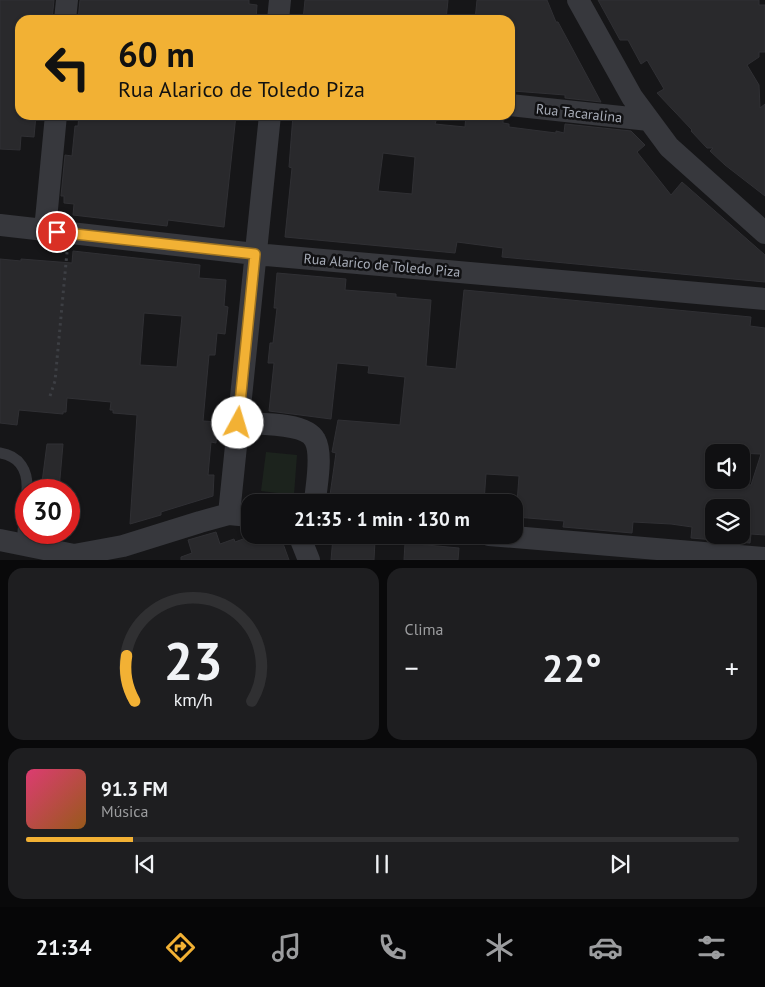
<!DOCTYPE html>
<html lang="pt">
<head>
<meta charset="utf-8">
<style>
	:root { --surface:#101012; --page:#1e1e20; --text:#f1f3f6; --muted:#9c9d9f; --line:#303032; --accent:#f2b134 }
	body { margin:0; font-family:"PT Sans",sans-serif; background:var(--page); color:var(--text); height:100vh; display:flex; flex-direction:column; font-size:19px; white-space:nowrap }
	* { box-sizing:border-box; margin:0 }
	p { font-size:16px; color:var(--muted) }
	.icon { flex:none; width:28px; height:28px; fill:none; stroke:currentColor; stroke-width:2; stroke-linecap:round; stroke-linejoin:round }
	.map { position:relative; height:560px; overflow:hidden }
	.panel { display:flex; flex-direction:column; gap:8px; padding:8px; background:#09090a; flex:1 }
	.panel>* { flex:none }
	.banner { position:absolute; left:15px; top:15px; width:500px; height:105px; border-radius:15px; box-shadow:0 1px 4px #0004,0 0 0 1px var(--line); background:#f2b134; color:#111; overflow:hidden }
	.fabs { position:absolute; left:705px; top:444px; display:grid; gap:10px }
	.fabs a { display:grid; place-items:center; width:45px; height:45px; border-radius:10px; background:var(--surface); box-shadow:0 1px 4px #0004,0 0 0 1px var(--line); font-size:25px }
	.speed { position:absolute; left:15px; top:479px; display:flex; gap:10px; font-size:25px; font-weight:700; text-align:center }
	.speed>* { display:grid; place-content:center; width:65px; height:65px; border-radius:50%; background:var(--surface); box-shadow:0 1px 4px #0004,0 0 0 1px var(--line); line-height:1 }
	.speed .limit { border:8px solid #d22; background:#fff; color:#111 }
	.pin { position:absolute; display:grid; place-items:center; width:42px; height:42px; color:#fff; margin:-21px; border:2px solid #fff; border-radius:50%; box-shadow:0 1px 5px #0007 }
	.me { position:absolute; width:55px; margin:-28px; rotate:6deg; stroke-linejoin:round; filter:drop-shadow(0 0 4px #0008) }
	.turn { display:flex; align-items:center; gap:18px; height:105px; padding:0 20px; font-size:22px }
	.turn .icon { width:65px; height:65px; stroke-width:2.5 }
	.turn b { display:block; font-size:35px; line-height:42px }
	.big { font-size:38px; font-weight:600; line-height:1.1 }
	.panel .tile { flex:1; display:flex; flex-direction:column; justify-content:center; gap:8px; min-width:0; padding:0 18px; border-radius:15px; background:var(--page) }
	.panel .dial { align-items:center; gap:0 }
	.dial svg { height:130px; overflow:visible; fill:none; stroke:var(--line); stroke-width:7; stroke-linecap:round; text-anchor:middle }
	.dial text { fill:var(--text); stroke:none }
	.song { display:flex; align-items:center; gap:15px }
	.cover { width:60px; height:60px; border-radius:8px; background:linear-gradient(135deg,hsl(340 70% 55%),hsl(30 70% 35%)) }
	.played { height:5px; border-radius:2px; background:linear-gradient(90deg,var(--accent) 15%,var(--line) 15%) }
	.keys { display:flex; justify-content:space-around; direction:ltr }
	.heat { display:flex; justify-content:space-between; align-items:center; font-size:28px; direction:ltr }
	.panel .tiles { flex:1; display:grid; gap:8px; grid-template-columns:1fr 1fr }
	.tile:last-child { grid-column:span 2 }
	.trip { position:absolute; left:241px; top:494px; width:282px; height:50px; border-radius:15px; background:var(--surface); box-shadow:0 1px 4px #0004,0 0 0 1px var(--line); font-weight:600; line-height:50px; text-align:center }
	.tabs { display:flex; height:80px; justify-content:space-around; align-items:center; background:#060607; color:var(--muted) }
	.tabs .icon { width:35px; height:35px }
	.tabs .active { color:var(--accent) }
	.tabs b { font-size:22px; color:var(--text) }
	.map>svg:first-child { display:block }
	.green { fill:#1c231d }
	.building { fill:#29292c; stroke:#303034; fill-rule:evenodd }
	.lines { fill:none; stroke-linecap:round; stroke-linejoin:round }
	.path { stroke:#3d3f44; stroke-width:3; stroke-dasharray:2.5 4; stroke-linecap:butt }
	.service { stroke:#37383d; stroke-width:11 }
	.minor { stroke:#37383d; stroke-width:22 }
	.route-casing { stroke:#9d7322; stroke-width:12 }
	.route { stroke:#f2b134; stroke-width:9 }
	.labels { text-anchor:middle; dominant-baseline:central; stroke-width:5; stroke-linejoin:round; paint-order:stroke }
	.street-label { font-size:14px; fill:#a8adb8; stroke:#111113 }
</style>
</head>
<body>
<div class="map">
<svg width="765" height="560" viewBox="0 0 765 560">
	<rect width="100%" height="100%" fill="#161618"/>
	<path class="green" d="M 266,452 L 297,455 L 294,495 L 261,491 Z"/>
	<path class="building" d="M 0,0 L 54,0 L 52,20 L 20,20 L 20,115 L 36,115 L 34,137 L 21,136 L 20,150 L 0,149 Z
		M 80,0 L 249,0 L 249,4 L 257,5 L 256,20 L 78,20 Z
		M 305,0 L 448,0 L 446,20 L 303,20 Z
		M 477,0 L 547,0 L 556,22 L 558,22 L 601,102 L 565,98 L 565,95 L 513,91 L 514,82 L 510,81 L 510,20 L 475,20 Z
		M 598,0 L 759,0 L 759,5 L 765,5 L 765,52 L 759,52 L 759,57 L 747,65 L 759,85 L 760,108 L 765,104 L 765,196 L 725,165 L 710,151 L 713,148 L 707,148 L 691,131 L 692,130 L 657,93 L 664,89 L 647,60 L 641,64 L 628,40 L 620,40 Z
		M 79,115 L 236,115 L 224,227 L 168,220 L 167,226 L 73,215 L 74,204 L 64,203 L 64,196 L 61,196 L 65,155 L 72,156 L 75,126 L 78,126 Z
		M 293,115 L 404,115 L 403,118 L 436,121 L 435,124 L 465,127 L 466,115 L 502,115 L 503,116 L 503,123 L 509,124 L 509,127 L 556,133 L 556,131 L 564,133 L 565,124 L 631,131 L 645,145 L 637,152 L 671,195 L 682,182 L 765,255 L 765,282 L 502,257 L 503,248 L 457,242 L 455,253 L 285,237 L 292,168 L 289,167 ZM 383,153 L 415,157 L 412,194 L 378,191 Z
		M 73,251 L 200,265 L 199,278 L 226,280 L 224,306 L 228,307 L 225,334 L 217,333 L 215,355 L 209,355 L 203,421 L 218,422 L 216,443 L 211,442 L 208,475 L 214,475 L 213,496 L 161,512 L 161,515 L 130,524 L 137,415 L 113,413 L 113,410 L 110,410 L 111,402 L 67,398 L 66,412 L 63,412 L 63,414 L 19,410 L 17,425 L 0,423 L 0,259 L 21,261 L 21,259 L 72,263 ZM 144,313 L 182,316 L 177,367 L 140,365 Z
		M 277,273 L 346,279 L 345,290 L 396,294 L 396,297 L 431,300 L 426,366 L 456,369 L 464,290 L 751,317 L 750,326 L 765,328 L 765,535 L 751,534 L 750,543 L 691,538 L 692,527 L 671,524 L 633,522 L 632,533 L 563,527 L 564,521 L 516,517 L 519,476 L 486,474 L 484,502 L 329,502 L 336,453 L 332,452 L 338,420 L 400,425 L 405,377 L 368,373 L 369,366 L 337,363 L 331,419 L 269,411 L 274,363 L 268,363 L 270,343 L 273,343 L 277,308 L 274,308 ZM 714,452 L 761,454 L 751,485 L 714,481 ZM 714,508 L 741,508 L 741,535 L 714,535 Z
		M 47,444 L 63,444 L 59,490 L 41,490 Z
		M 216,532 L 220,544 L 234,539 L 235,542 L 254,535 L 280,535 L 289,560 L 181,560 L 181,557 L 192,553 L 188,540 Z
		M 333,537 L 375,541 L 374,560 L 331,560 Z
		M 405,543 L 459,548 L 458,560 L 404,560 Z"/>
	<g class="lines">
		<path class="path" d="M 50,396 L 55,381 L 67,252"/>
		<path class="service" d="M 0,453 C 20,456 28,471 27,490
			M 22,545 L 26,494"/>
		<path class="minor" d="M 578,0 L 632,97 L 669,147 L 765,233
			M 65,20 L 67,0
			M 278,20 L 280,0
			M 510,105 L 649,120
			M 0,225 L 255,254 L 765,299
			M 45,230 L 56,115
			M 238,423 C 257,424 306,422 315,440 C 323,455 316,486 315,502
			M 229,514 L 270,115
			M 299,535 L 309,560
			M 489,535 L 765,558
			M 0,540 L 74,555 L 123,546 L 200,522 L 229,514 L 250,516"/>
	</g>
	<g class="lines">
		<defs>
			<path id="route" d="M 57,232 L 255,254 L 238,423"/>
		</defs>
		<use href="#route" class="route-casing"/>
		<use href="#route" class="route"/>
	</g>
	<g class="labels">
		<g class="street-label">
			<text transform="translate(579 113) rotate(6)">Rua Tacaralina</text>
			<text transform="translate(382 265) rotate(5)">Rua Alarico de Toledo Piza</text>
		</g>
	</g>
</svg>
<div class="fabs">
<a><svg class="icon" aria-label="sound" viewBox="0 0 24 24"><path d="M4 9h4l5-4v14l-5-4H4zM17 9q2 3 0 6"/></svg></a>
<a><svg class="icon" aria-label="layers" viewBox="0 0 24 24"><path d="M12 4l9 5-9 5-9-5zM3 14l9 5 9-5"/></svg></a>
</div>
<div class="speed"><div class="limit">30</div></div>
<div class="pin" style="left:57px;top:232px;background:#d93025"><svg class="icon" aria-label="arrive" viewBox="0 0 24 24"><path d="M6 21V4h12l-3 4 3 4H6"/></svg></div>
<svg class="me" style="left:238px;top:423px" viewBox="-20 -20 40 40"><circle r="19" fill="#fff"/><path d="M0-13L10 11 0 6-10 11z" fill="#f2b134"/></svg>
<div class="trip">21:35 · 1 min · 130 m</div>
<div class="banner">
<div class="turn"><svg class="icon" aria-label="left" viewBox="0 0 24 24"><path d="M17 20v-9H6M10 6l-5 5 5 5"/></svg><div><b>60 m</b>Rua Alarico de Toledo Piza</div></div>
</div>
</div>
<section class="panel">
<div class="tiles">
<div class="tile dial"><svg viewBox="0 0 100 80">
<path d="M14 69A42 42 0 1 1 86 69"/>
<path d="M14 69A42 42 0 0 1 9 41" stroke="#f2b134"/>
<text x="50" y="56" font-size="32" font-weight="700">23</text>
<text x="50" y="72" font-size="11">km/h</text>
</svg></div>
<div class="tile"><p>Clima</p>
<div class="heat"><a>−</a><b class="big">22°</b><a>+</a></div>
</div>
<div class="tile">
<div class="song"><i class="cover"></i><div><b>91.3 FM</b><p>Música</p></div></div>
<div class="played"></div>
<div class="keys"><svg class="icon" aria-label="previous" viewBox="0 0 24 24"><path d="M18 5L8 12l10 7zM5 5v14"/></svg><svg class="icon" aria-label="pause" viewBox="0 0 24 24"><path d="M8 5v14M16 5v14"/></svg><svg class="icon" aria-label="next" viewBox="0 0 24 24"><path d="M6 5l10 7-10 7zM19 5v14"/></svg></div>
</div>
</div>
</section>
<nav class="tabs">
<b>21:34</b>
<svg class="icon active" aria-label="directions" viewBox="0 0 24 24"><path d="M12 3l9 9-9 9-9-9zM9 14v-3h6M13 9l2 2-2 2"/></svg>
<svg class="icon" aria-label="music" viewBox="0 0 24 24"><path d="M9 18V5l10-2v13"/><circle cx="6" cy="18" r="3"/><circle cx="16" cy="16" r="3"/></svg>
<svg class="icon" aria-label="phone" viewBox="0 0 24 24"><path d="M5 4h4l2 5-3 2q2 4 5 5l2-3 5 2v4C11 20 4 13 5 4z"/></svg>
<svg class="icon" aria-label="climate" viewBox="0 0 24 24"><path d="M12 3v18M4 7l16 10M4 17L20 7"/></svg>
<svg class="icon" aria-label="car" viewBox="0 0 24 24"><path d="M5 17H2v-5l4-1 3-4h7l3 4 3 1v5h-3M9 17h6M6 11h13"/><circle cx="7" cy="17" r="2"/><circle cx="17" cy="17" r="2"/></svg>
<svg class="icon" aria-label="filters" viewBox="0 0 24 24"><path d="M4 7h16M4 17h16"/><circle cx="9" cy="7" r="2"/><circle cx="15" cy="17" r="2"/></svg>
</nav>
</body>
</html>
